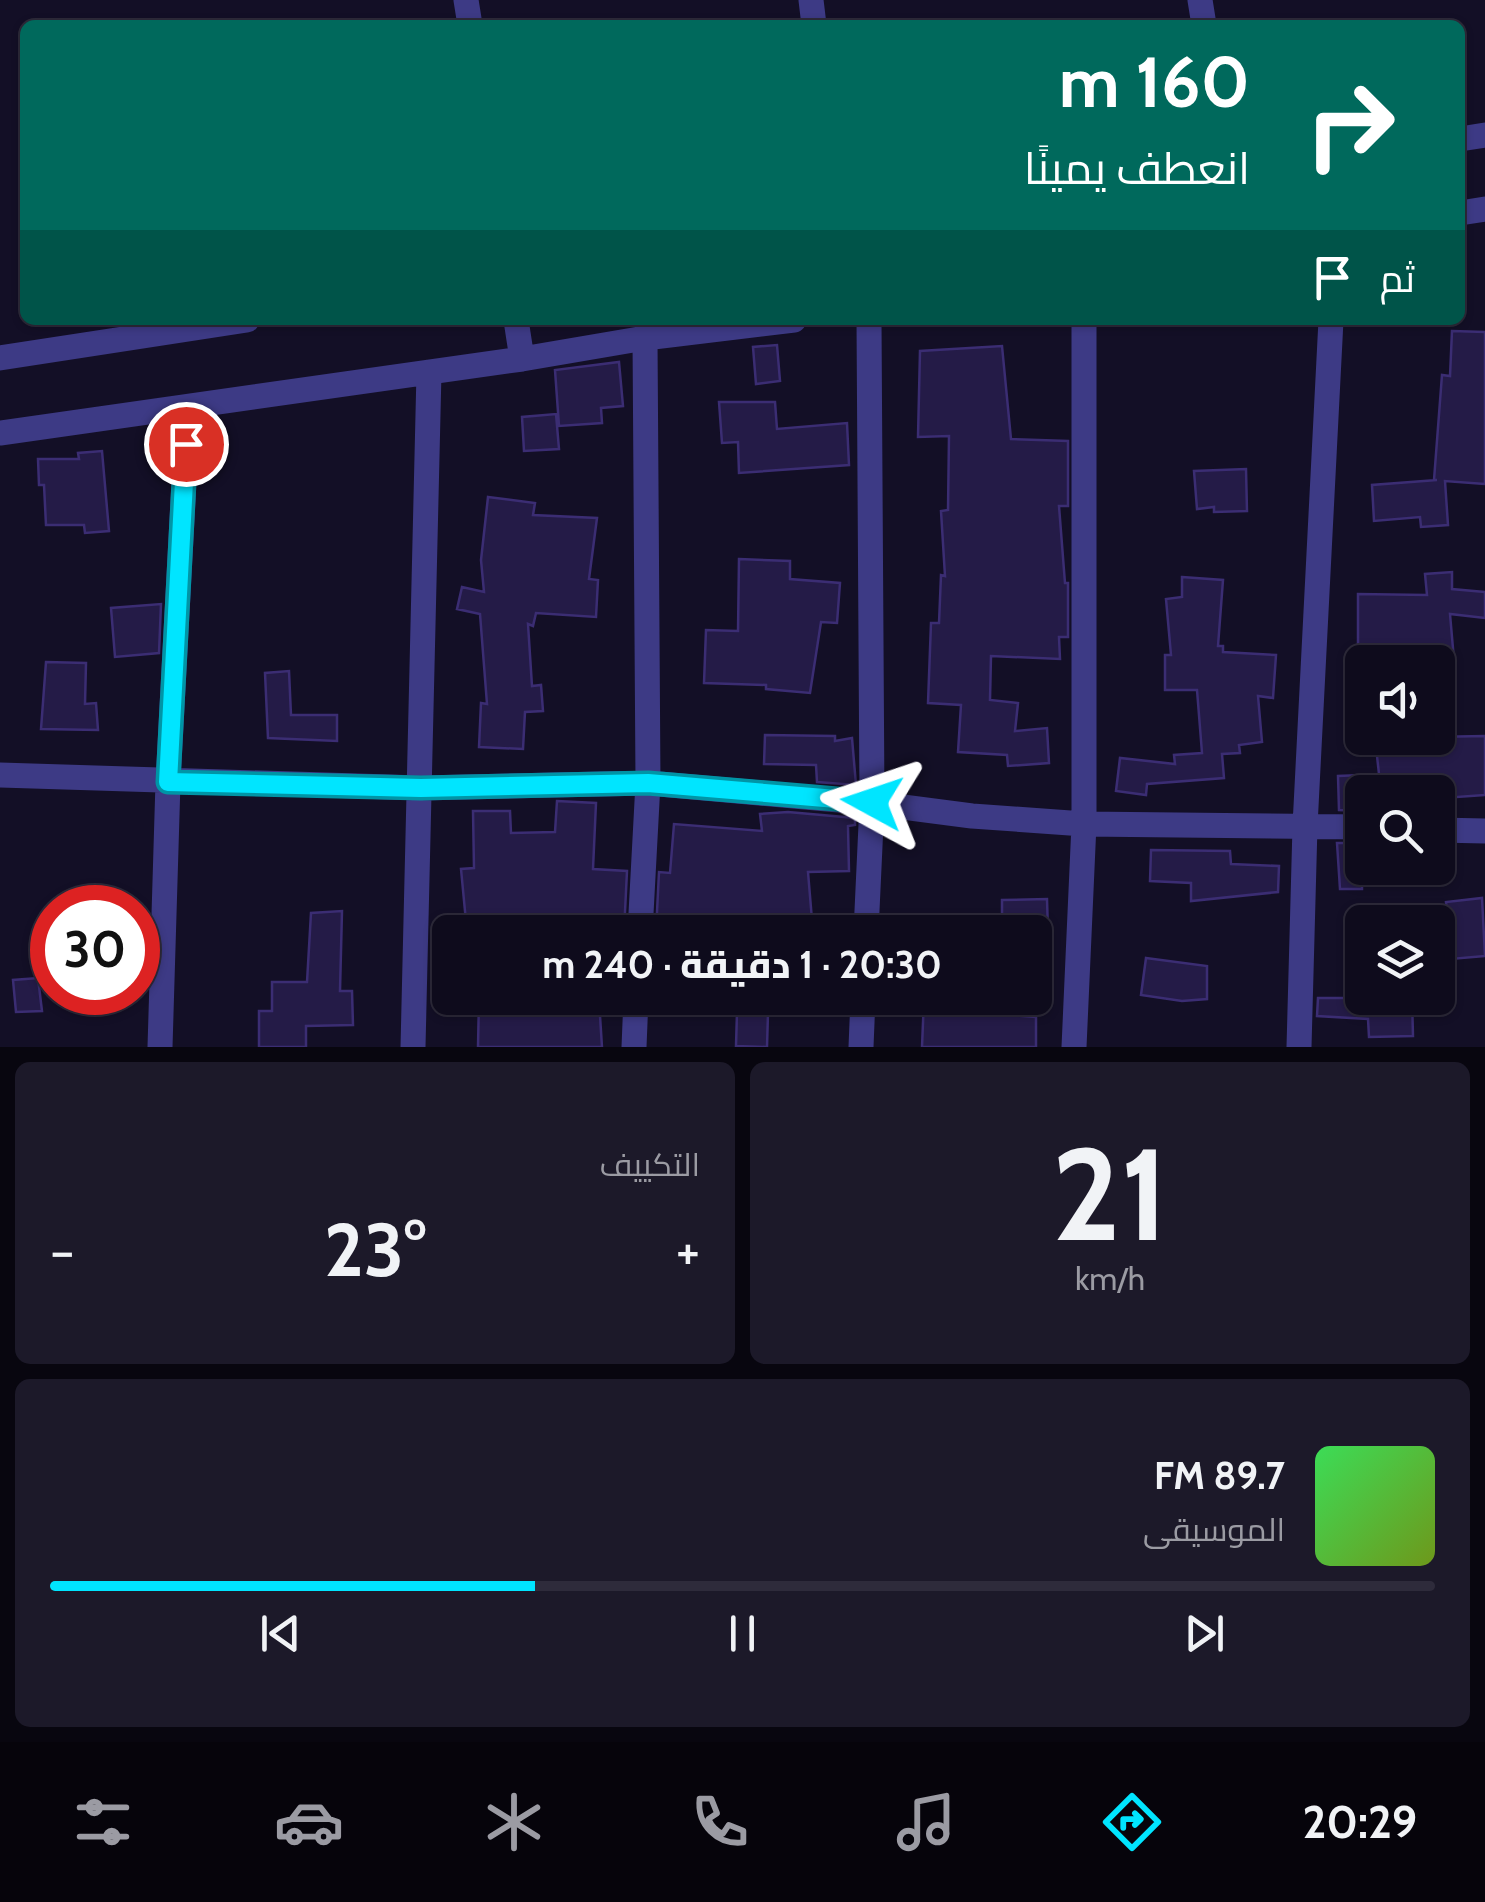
<!DOCTYPE html>
<html lang="ar">
<head>
<meta charset="utf-8">
<style>
	:root { --surface:#0e0b1c; --page:#1c1929; --text:#f1f3f6; --muted:#9b9ba3; --line:#2e2b3b; --accent:#00e5ff }
	body { margin:0; font-family:Cabin,Cairo,sans-serif; background:var(--page); color:var(--text); direction:rtl; height:100vh; display:flex; flex-direction:column; font-size:38px; white-space:nowrap }
	* { box-sizing:border-box; margin:0 }
	p { font-size:32px; color:var(--muted) }
	.icon { flex:none; width:55px; height:55px; fill:none; stroke:currentColor; stroke-width:2; stroke-linecap:round; stroke-linejoin:round }
	.map { position:relative; height:1047px; overflow:hidden; direction:ltr }
	.sheet { display:flex; flex-direction:column; gap:15px; padding:15px; background:#08060f; flex:1 }
	.sheet>* { flex:none }
	.banner { position:absolute; left:20px; top:20px; width:1445px; height:305px; border-radius:15px; box-shadow:0 2px 8px #0004,0 0 0 2px var(--line); direction:rtl; background:#00695c; color:#fff; overflow:hidden }
	.controls { position:absolute; left:1345px; top:645px; display:grid; gap:20px }
	.controls a { display:grid; place-items:center; width:110px; height:110px; border-radius:15px; background:var(--surface); box-shadow:0 2px 8px #0004,0 0 0 2px var(--line); font-size:50px }
	.speed { position:absolute; left:30px; top:885px; display:flex; gap:20px; font-size:50px; font-weight:700; text-align:center }
	.speed>* { display:grid; place-content:center; width:130px; height:130px; border-radius:50%; background:var(--surface); box-shadow:0 2px 8px #0004,0 0 0 2px var(--line); line-height:1 }
	.speed .limit { border:15px solid #d22; background:#fff; color:#111 }
	.pin { position:absolute; display:grid; place-items:center; width:85px; height:85px; color:#fff; margin:-42px; border:5px solid #fff; border-radius:50%; box-shadow:0 2px 10px #0007 }
	.me { position:absolute; width:110px; margin:-55px; rotate:275deg; stroke-linejoin:round; filter:drop-shadow(0 0 8px #0008) }
	.turn { display:flex; align-items:center; gap:35px; height:210px; padding:0 50px; font-size:45px }
	.turn .icon { width:130px; height:130px; stroke-width:2.5 }
	.turn b { display:block; font-size:70px; line-height:85px }
	.then { display:flex; align-items:center; height:95px; padding:0 50px; background:#0003; gap:20px; font-size:38px }
	.big { font-size:75px; font-weight:800; line-height:1.1 }
	.sheet .tile { flex:1; display:flex; flex-direction:column; justify-content:center; gap:15px; min-width:0; padding:0 35px; border-radius:15px; background:var(--page) }
	.sheet .dial { align-items:center; gap:0 }
	.dial b { font-size:130px; line-height:1 }
	.song { display:flex; align-items:center; gap:30px }
	.cover { width:120px; height:120px; border-radius:15px; background:linear-gradient(135deg,hsl(130 70% 55%),hsl(80 70% 35%)) }
	.played { height:10px; border-radius:5px; background:linear-gradient(90deg,var(--accent) 35%,var(--line) 35%) }
	.keys { display:flex; justify-content:space-around; direction:ltr }
	.heat { display:flex; justify-content:space-between; align-items:center; font-size:55px; direction:ltr }
	.sheet .tiles { flex:1; display:grid; gap:15px; grid-template-columns:1fr 1fr }
	.tile:last-child { grid-column:span 2 }
	.trip { position:absolute; left:432px; top:915px; width:620px; height:100px; border-radius:15px; background:var(--surface); box-shadow:0 2px 8px #0004,0 0 0 2px var(--line); font-weight:800; line-height:100px; text-align:center; direction:rtl }
	.menu { display:flex; height:160px; justify-content:space-around; align-items:center; background:#06040b; color:var(--muted) }
	.menu .icon { width:70px; height:70px }
	.menu .active { color:var(--accent) }
	.menu b { font-size:45px; color:var(--text) }
	.map>svg:first-child { display:block }
	.building { fill:#241b47; stroke:#3b2d73; stroke-width:2.5 }
	.lines { fill:none; stroke-linecap:round; stroke-linejoin:round }
	.minor { stroke:#3d3a85; stroke-width:25 }
	.tertiary { stroke:#3d3a85; stroke-width:25 }
	.route-casing { stroke:#0095a6; stroke-width:25 }
	.route { stroke:#00e5ff; stroke-width:18 }
</style>
</head>
<body>
<div class="map">
<svg width="1485" height="1047" viewBox="0 0 1485 1047">
	<rect width="100%" height="100%" fill="#130f26"/>
	<path class="building" d="M 1452,331 L 1485,332 L 1485,484 L 1445,481 L 1448,525 L 1421,527 L 1420,517 L 1374,521 L 1372,485 L 1437,480 L 1434,480 L 1442,375 L 1450,376 Z
		M 777,345 L 780,381 L 756,384 L 753,347 Z
		M 1002,346 L 1011,439 L 1068,441 L 1068,506 L 1059,506 L 1065,583 L 1068,583 L 1068,637 L 1059,637 L 1060,659 L 991,656 L 990,700 L 1018,703 L 1015,731 L 1047,728 L 1049,763 L 1008,766 L 1007,755 L 958,752 L 961,705 L 928,703 L 931,623 L 939,623 L 941,575 L 945,576 L 941,511 L 948,510 L 949,436 L 918,437 L 920,351 Z
		M 619,362 L 623,406 L 601,408 L 602,423 L 559,426 L 555,370 Z
		M 719,402 L 775,402 L 777,429 L 847,423 L 849,465 L 739,473 L 738,442 L 722,443 Z
		M 556,414 L 559,449 L 524,451 L 522,417 Z
		M 102,451 L 109,531 L 85,533 L 84,525 L 46,525 L 44,485 L 39,485 L 38,459 L 79,459 L 78,453 Z
		M 1246,469 L 1247,511 L 1214,512 L 1214,507 L 1197,509 L 1194,471 Z
		M 488,497 L 535,503 L 533,515 L 597,518 L 589,579 L 598,580 L 596,617 L 536,613 L 533,626 L 528,624 L 532,686 L 541,685 L 543,711 L 525,712 L 523,749 L 479,747 L 481,703 L 487,704 L 480,614 L 457,609 L 462,587 L 484,592 L 481,560 Z
		M 739,559 L 790,561 L 790,579 L 840,583 L 837,623 L 821,622 L 810,693 L 766,689 L 766,685 L 704,683 L 706,630 L 738,631 Z
		M 1452,572 L 1452,589 L 1485,592 L 1485,618 L 1450,614 L 1454,660 L 1361,662 L 1362,653 L 1358,653 L 1358,594 L 1427,595 L 1425,574 Z
		M 1182,577 L 1223,580 L 1218,646 L 1223,646 L 1223,652 L 1276,655 L 1273,698 L 1258,696 L 1262,742 L 1239,745 L 1240,753 L 1222,754 L 1224,778 L 1147,784 L 1146,795 L 1116,791 L 1120,758 L 1175,764 L 1174,755 L 1202,753 L 1197,690 L 1165,690 L 1165,655 L 1171,655 L 1166,599 L 1182,597 Z
		M 161,604 L 159,653 L 115,657 L 111,608 Z
		M 46,662 L 86,663 L 85,704 L 96,703 L 98,730 L 41,729 Z
		M 289,671 L 291,715 L 337,715 L 337,741 L 268,738 L 265,673 Z
		M 765,735 L 835,736 L 835,741 L 852,738 L 856,785 L 817,782 L 816,765 L 764,764 Z
		M 1485,736 L 1485,795 L 1443,798 L 1443,792 L 1381,792 L 1375,738 Z
		M 1362,775 L 1362,811 L 1339,810 L 1338,776 Z
		M 557,801 L 596,803 L 593,869 L 627,871 L 624,932 L 582,932 L 581,923 L 517,919 L 518,926 L 510,926 L 511,932 L 467,932 L 461,869 L 474,868 L 473,811 L 510,811 L 511,833 L 555,832 Z
		M 788,812 L 855,818 L 855,825 L 848,826 L 849,871 L 808,872 L 813,932 L 656,932 L 659,872 L 670,873 L 674,824 L 762,831 L 760,814 Z
		M 1337,843 L 1362,843 L 1362,889 L 1340,889 Z
		M 1151,850 L 1230,851 L 1231,864 L 1279,866 L 1278,892 L 1191,901 L 1191,883 L 1150,881 Z
		M 1482,898 L 1485,956 L 1451,959 L 1446,902 Z
		M 1047,899 L 1048,932 L 1002,932 L 1002,900 Z
		M 342,911 L 340,991 L 352,991 L 353,1025 L 306,1026 L 306,1047 L 259,1047 L 259,1011 L 272,1011 L 272,982 L 307,982 L 311,913 Z
		M 1146,958 L 1207,966 L 1207,999 L 1182,1001 L 1141,995 Z
		M 38,978 L 42,1011 L 16,1012 L 13,980 Z
		M 479,998 L 599,1000 L 602,1047 L 478,1047 Z
		M 924,998 L 1000,998 L 999,1014 L 1036,1017 L 1036,1047 L 922,1047 Z
		M 1318,998 L 1412,998 L 1413,1036 L 1369,1037 L 1368,1019 L 1317,1016 Z
		M 737,1012 L 768,1013 L 767,1047 L 736,1046 Z"/>
	<g class="lines">
		<path class="minor" d="M 811,0 L 814,25
			M 1200,0 L 1204,25
			M 1460,213 L 1485,209
			M 516,320 L 522,359
			M 0,433 L 522,359 L 645,338 L 794,320
			M 0,775 L 421,788 L 648,783 L 872,803 L 972,816 L 1084,824 L 1362,827
			M 1438,830 L 1485,831
			M 640,932 L 648,783 L 645,338
			M 866,932 L 872,803 L 869,320
			M 160,1047 L 168,782 L 188,407
			M 413,1047 L 429,372
			M 634,1047 L 636,998
			M 861,1047 L 863,998
			M 1074,1047 L 1084,824 L 1084,320
			M 1299,1047 L 1305,826 L 1331,320"/>
		<path class="tertiary" d="M 466,0 L 470,25
			M 1460,139 L 1485,135
			M 0,358 L 247,320"/>
	</g>
	<g class="lines">
		<defs>
			<path id="route" d="M 186,444 L 168,782 L 421,788 L 648,783 L 872,802"/>
		</defs>
		<use href="#route" class="route-casing"/>
		<use href="#route" class="route"/>
	</g>
</svg>
<div class="controls">
<a><svg class="icon" aria-label="sound" viewBox="0 0 24 24"><path d="M4 9h4l5-4v14l-5-4H4zM17 9q2 3 0 6"/></svg></a>
<a><svg class="icon" aria-label="search" viewBox="0 0 24 24"><circle cx="10" cy="10" r="6"/><path d="M15 15l6 6"/></svg></a>
<a><svg class="icon" aria-label="layers" viewBox="0 0 24 24"><path d="M12 4l9 5-9 5-9-5zM3 14l9 5 9-5"/></svg></a>
</div>
<div class="speed"><div class="limit">30</div></div>
<div class="pin" style="left:186px;top:444px;background:#d93025"><svg class="icon" aria-label="arrive" viewBox="0 0 24 24"><path d="M6 21V4h12l-3 4 3 4H6"/></svg></div>
<svg class="me" style="left:872px;top:802px" viewBox="-20 -20 40 40"><path d="M0-17L14 15 0 8-14 15z" fill="#00e5ff" stroke="#fff" stroke-width="4"/></svg>
<div class="trip">20:30 · 1 دقيقة · 240 m</div>
<div class="banner">
<div class="turn"><svg class="icon" aria-label="right" viewBox="0 0 24 24"><path d="M7 20v-9h11M14 6l5 5-5 5"/></svg><div><b>160 m</b>انعطف يمينًا</div></div>
<div class="then">ثم<svg class="icon" aria-label="arrive" viewBox="0 0 24 24"><path d="M6 21V4h12l-3 4 3 4H6"/></svg></div>
</div>
</div>
<section class="sheet">
<div class="tiles">
<div class="tile dial"><b>21</b><p>km/h</p></div>
<div class="tile"><p>التكييف</p>
<div class="heat"><a>−</a><b class="big">23°</b><a>+</a></div>
</div>
<div class="tile">
<div class="song"><i class="cover"></i><div><b>89.7 FM</b><p>الموسيقى</p></div></div>
<div class="played"></div>
<div class="keys"><svg class="icon" aria-label="previous" viewBox="0 0 24 24"><path d="M18 5L8 12l10 7zM5 5v14"/></svg><svg class="icon" aria-label="pause" viewBox="0 0 24 24"><path d="M8 5v14M16 5v14"/></svg><svg class="icon" aria-label="next" viewBox="0 0 24 24"><path d="M6 5l10 7-10 7zM19 5v14"/></svg></div>
</div>
</div>
</section>
<nav class="menu">
<b>20:29</b>
<svg class="icon active" aria-label="directions" viewBox="0 0 24 24"><path d="M12 3l9 9-9 9-9-9zM9 14v-3h6M13 9l2 2-2 2"/></svg>
<svg class="icon" aria-label="music" viewBox="0 0 24 24"><path d="M9 18V5l10-2v13"/><circle cx="6" cy="18" r="3"/><circle cx="16" cy="16" r="3"/></svg>
<svg class="icon" aria-label="phone" viewBox="0 0 24 24"><path d="M5 4h4l2 5-3 2q2 4 5 5l2-3 5 2v4C11 20 4 13 5 4z"/></svg>
<svg class="icon" aria-label="climate" viewBox="0 0 24 24"><path d="M12 3v18M4 7l16 10M4 17L20 7"/></svg>
<svg class="icon" aria-label="car" viewBox="0 0 24 24"><path d="M5 17H2v-5l4-1 3-4h7l3 4 3 1v5h-3M9 17h6M6 11h13"/><circle cx="7" cy="17" r="2"/><circle cx="17" cy="17" r="2"/></svg>
<svg class="icon" aria-label="filters" viewBox="0 0 24 24"><path d="M4 7h16M4 17h16"/><circle cx="9" cy="7" r="2"/><circle cx="15" cy="17" r="2"/></svg>
</nav>
</body>
</html>
